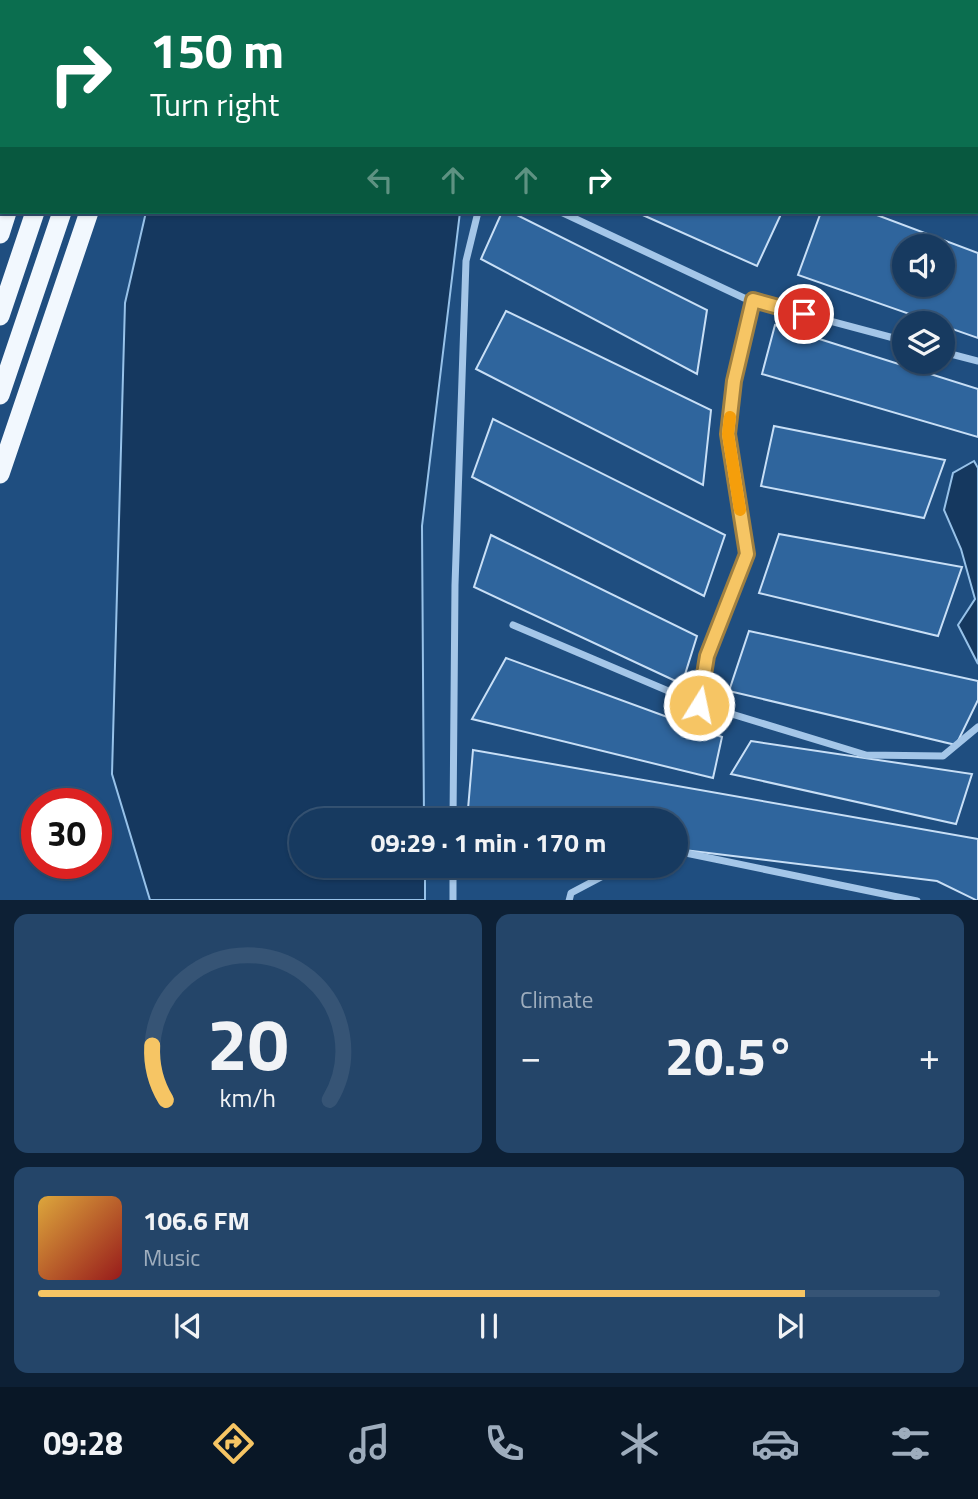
<!DOCTYPE html>
<html lang="en">
<head>
<meta charset="utf-8">
<style>
	:root { --surface:#173a60; --page:#244569; --text:#f1f3f6; --muted:#9eadbd; --line:#365475; --accent:#f6c564 }
	body { margin:0; font-family:"Titillium Web",sans-serif; background:var(--page); color:var(--text); height:100vh; display:flex; flex-direction:column; font-size:26px; white-space:nowrap }
	* { box-sizing:border-box; margin:0 }
	p { font-size:23px; color:var(--muted) }
	.icon { flex:none; width:38px; height:38px; fill:none; stroke:currentColor; stroke-width:2; stroke-linecap:round; stroke-linejoin:round }
	.map { position:relative; height:900px; overflow:hidden }
	.sheet { display:flex; flex-direction:column; gap:14px; padding:14px; background:#0d2035; flex:1 }
	.sheet>* { flex:none }
	.top-card { position:absolute; left:0px; top:0px; width:978px; height:214px; box-shadow:0 2px 5px #0004,0 0 0 2px var(--line); background:#0b6e4f; color:#fff; overflow:hidden }
	.controls { position:absolute; left:892px; top:234px; display:grid; gap:14px }
	.controls a { display:grid; place-items:center; width:63px; height:63px; border-radius:50%; background:var(--surface); box-shadow:0 2px 5px #0004,0 0 0 2px var(--line); font-size:35px }
	.speed { position:absolute; left:21px; top:788px; display:flex; gap:14px; font-size:35px; font-weight:700; text-align:center }
	.speed>* { display:grid; place-content:center; width:91px; height:91px; border-radius:50%; background:var(--surface); box-shadow:0 2px 5px #0004,0 0 0 2px var(--line); line-height:1 }
	.speed .limit { border:10px solid #d22; background:#fff; color:#111 }
	.pin { position:absolute; display:grid; place-items:center; width:60px; height:60px; color:#fff; margin:-30px; border:4px solid #fff; border-radius:50%; box-shadow:0 2px 7px #0007 }
	.me { position:absolute; width:77px; margin:-38px; rotate:10deg; stroke-linejoin:round; filter:drop-shadow(0 0 5px #0008) }
	.turn { display:flex; align-items:center; gap:24px; height:147px; padding:0 35px; font-size:32px }
	.turn .icon { width:91px; height:91px; stroke-width:2.5 }
	.turn b { display:block; font-size:49px; line-height:60px }
	.lanes { display:flex; align-items:center; height:66px; padding:0 35px; background:#0003; justify-content:center; gap:35px; direction:ltr }
	.lanes .off { opacity:.35 }
	.big { font-size:52px; font-weight:700; line-height:1.1 }
	.sheet .card { flex:1; display:flex; flex-direction:column; justify-content:center; gap:10px; min-width:0; padding:0 24px; border-radius:14px; background:var(--page) }
	.sheet .dial { align-items:center; gap:0 }
	.dial svg { height:182px; overflow:visible; fill:none; stroke:var(--line); stroke-width:7; stroke-linecap:round; text-anchor:middle }
	.dial text { fill:var(--text); stroke:none }
	.song { display:flex; align-items:center; gap:21px }
	.cover { width:84px; height:84px; border-radius:10px; background:linear-gradient(135deg,hsl(40 70% 55%),hsl(0 70% 35%)) }
	.played { height:7px; border-radius:4px; background:linear-gradient(90deg,var(--accent) 85%,var(--line) 85%) }
	.keys { display:flex; justify-content:space-around; direction:ltr }
	.heat { display:flex; justify-content:space-between; align-items:center; font-size:38px; direction:ltr }
	.sheet .tiles { flex:1; display:grid; gap:14px; grid-template-columns:1fr 1fr }
	.card:last-child { grid-column:span 2 }
	.trip { position:absolute; left:289px; top:808px; width:399px; height:70px; border-radius:35px; background:var(--surface); box-shadow:0 2px 5px #0004,0 0 0 2px var(--line); font-weight:700; line-height:70px; text-align:center }
	.menu { display:flex; height:112px; justify-content:space-around; align-items:center; background:#091726; color:var(--muted) }
	.menu .icon { width:49px; height:49px }
	.menu .current { color:var(--accent) }
	.menu b { font-size:32px; color:var(--text) }
	.map>svg:first-child { display:block }
	.water { fill:#15385f; stroke:#97c2e9; stroke-width:2 }
	.building { fill:#2f659d; stroke:#c8dff6; stroke-width:2; fill-rule:evenodd }
	.lines { fill:none; stroke-linecap:round; stroke-linejoin:round }
	.minor { stroke:#a4c6e8; stroke-width:7 }
	.trunk { stroke:#f2f8fe; stroke-width:19 }
	.route-casing { stroke:#a08041; stroke-width:18 }
	.route { stroke:#f6c564; stroke-width:12 }
	.slow { stroke:#f59e0b; stroke-width:12 }
</style>
</head>
<body>
<div class="map">
<svg width="978" height="901" viewBox="0 0 978 901">
	<rect width="100%" height="100%" fill="#1f4e80"/>
	<path class="water" d="M 189,0 L 490,0 L 188,2 Z
		M 146,212 L 460,212 L 422,526 L 424,821 L 301,821 L 301,866 L 425,866 L 425,900 L 150,900 L 112,774 L 125,303 Z
		M 974,461 L 978,468 L 978,664 L 958,625 L 975,599 L 961,549 L 944,510 L 953,473 Z"/>
	<path class="building" d="M 976,158 L 978,158 L 978,213 L 974,212 L 976,212 Z
		M 502,212 L 511,212 L 707,310 L 697,374 L 481,259 Z
		M 636,212 L 782,212 L 757,266 Z
		M 821,212 L 869,212 L 978,253 L 978,338 L 798,275 ZM 905,247 L 943,247 L 943,285 L 905,285 Z
		M 506,311 L 711,410 L 703,485 L 476,369 Z
		M 775,325 L 978,389 L 978,437 L 762,374 Z
		M 493,419 L 725,535 L 704,596 L 472,477 Z
		M 774,426 L 945,460 L 924,518 L 761,486 Z
		M 779,534 L 962,567 L 938,636 L 759,593 Z
		M 491,535 L 697,636 L 682,684 L 474,587 Z
		M 749,631 L 978,681 L 978,700 L 956,745 L 729,691 Z
		M 506,658 L 722,737 L 713,778 L 472,719 Z
		M 751,741 L 972,774 L 956,824 L 731,774 Z
		M 473,750 L 978,839 L 978,901 L 937,881 L 676,849 L 676,821 L 467,821 Z"/>
	<g class="lines">
		<path class="minor" d="M 667,0 L 672,2
			M 974,0 L 978,1
			M 536,2 L 536,0
			M 763,2 L 764,0
			M 976,128 L 978,129
			M 561,212 L 744,298 L 905,341
			M 943,352 L 978,361
			M 513,625 L 699,704 L 866,755 L 943,756 L 978,727
			M 699,704 L 707,656 L 747,554 L 728,434 L 734,381 L 753,300
			M 453,821 L 455,585 L 466,261 L 478,212
			M 676,851 L 917,901
			M 453,901 L 453,866
			M 569,901 L 571,893 L 622,866"/>
		<path class="trunk" d="M 70,2 L 71,0
			M 93,2 L 93,0
			M 120,2 L 120,0
			M 149,2 L 149,0
			M 0,234 L 7,212
			M 0,316 L 35,212
			M 0,395 L 62,212
			M 0,474 L 89,212"/>
	</g>
	<g class="lines">
		<defs>
			<path id="route" d="M 699,705 L 707,656 L 747,554 L 728,434 L 734,381 L 753,300 L 804,314"/>
		</defs>
		<use href="#route" class="route-casing"/>
		<use href="#route" class="route"/>
		<path class="slow" d="M 730,417 L 728,434 L 740,510"/>
	</g>
</svg>
<div class="controls">
<a><svg class="icon" aria-label="sound" viewBox="0 0 24 24"><path d="M4 9h4l5-4v14l-5-4H4zM17 9q2 3 0 6"/></svg></a>
<a><svg class="icon" aria-label="layers" viewBox="0 0 24 24"><path d="M12 4l9 5-9 5-9-5zM3 14l9 5 9-5"/></svg></a>
</div>
<div class="speed"><div class="limit">30</div></div>
<div class="pin" style="left:804px;top:314px;background:#d93025"><svg class="icon" aria-label="arrive" viewBox="0 0 24 24"><path d="M6 21V4h12l-3 4 3 4H6"/></svg></div>
<svg class="me" style="left:699px;top:705px" viewBox="-20 -20 40 40"><circle r="17" fill="#f6c564" stroke="#fff" stroke-width="3"/><path d="M0-11L8 9 0 5-8 9z" fill="#fff"/></svg>
<div class="trip">09:29 · 1 min · 170 m</div>
<div class="top-card">
<div class="turn"><svg class="icon" aria-label="right" viewBox="0 0 24 24"><path d="M7 20v-9h11M14 6l5 5-5 5"/></svg><div><b>150 m</b>Turn right</div></div>
<div class="lanes"><svg class="icon off" aria-label="left" viewBox="0 0 24 24"><path d="M17 20v-9H6M10 6l-5 5 5 5"/></svg><svg class="icon off" aria-label="ahead" viewBox="0 0 24 24"><path d="M12 20V5M6 11l6-6 6 6"/></svg><svg class="icon off" aria-label="ahead" viewBox="0 0 24 24"><path d="M12 20V5M6 11l6-6 6 6"/></svg><svg class="icon" aria-label="right" viewBox="0 0 24 24"><path d="M7 20v-9h11M14 6l5 5-5 5"/></svg></div>
</div>
</div>
<section class="sheet">
<div class="tiles">
<div class="card dial"><svg viewBox="0 0 100 80">
<path d="M14 69A42 42 0 1 1 86 69"/>
<path d="M14 69A42 42 0 0 1 8 45" stroke="#f6c564"/>
<text x="50" y="56" font-size="32" font-weight="700">20</text>
<text x="50" y="72" font-size="11">km/h</text>
</svg></div>
<div class="card"><p>Climate</p>
<div class="heat"><a>−</a><b class="big">20.5°</b><a>+</a></div>
</div>
<div class="card">
<div class="song"><i class="cover"></i><div><b>106.6 FM</b><p>Music</p></div></div>
<div class="played"></div>
<div class="keys"><svg class="icon" aria-label="previous" viewBox="0 0 24 24"><path d="M18 5L8 12l10 7zM5 5v14"/></svg><svg class="icon" aria-label="pause" viewBox="0 0 24 24"><path d="M8 5v14M16 5v14"/></svg><svg class="icon" aria-label="next" viewBox="0 0 24 24"><path d="M6 5l10 7-10 7zM19 5v14"/></svg></div>
</div>
</div>
</section>
<nav class="menu">
<b>09:28</b>
<svg class="icon current" aria-label="directions" viewBox="0 0 24 24"><path d="M12 3l9 9-9 9-9-9zM9 14v-3h6M13 9l2 2-2 2"/></svg>
<svg class="icon" aria-label="music" viewBox="0 0 24 24"><path d="M9 18V5l10-2v13"/><circle cx="6" cy="18" r="3"/><circle cx="16" cy="16" r="3"/></svg>
<svg class="icon" aria-label="phone" viewBox="0 0 24 24"><path d="M5 4h4l2 5-3 2q2 4 5 5l2-3 5 2v4C11 20 4 13 5 4z"/></svg>
<svg class="icon" aria-label="climate" viewBox="0 0 24 24"><path d="M12 3v18M4 7l16 10M4 17L20 7"/></svg>
<svg class="icon" aria-label="car" viewBox="0 0 24 24"><path d="M5 17H2v-5l4-1 3-4h7l3 4 3 1v5h-3M9 17h6M6 11h13"/><circle cx="7" cy="17" r="2"/><circle cx="17" cy="17" r="2"/></svg>
<svg class="icon" aria-label="filters" viewBox="0 0 24 24"><path d="M4 7h16M4 17h16"/><circle cx="9" cy="7" r="2"/><circle cx="15" cy="17" r="2"/></svg>
</nav>
</body>
</html>
